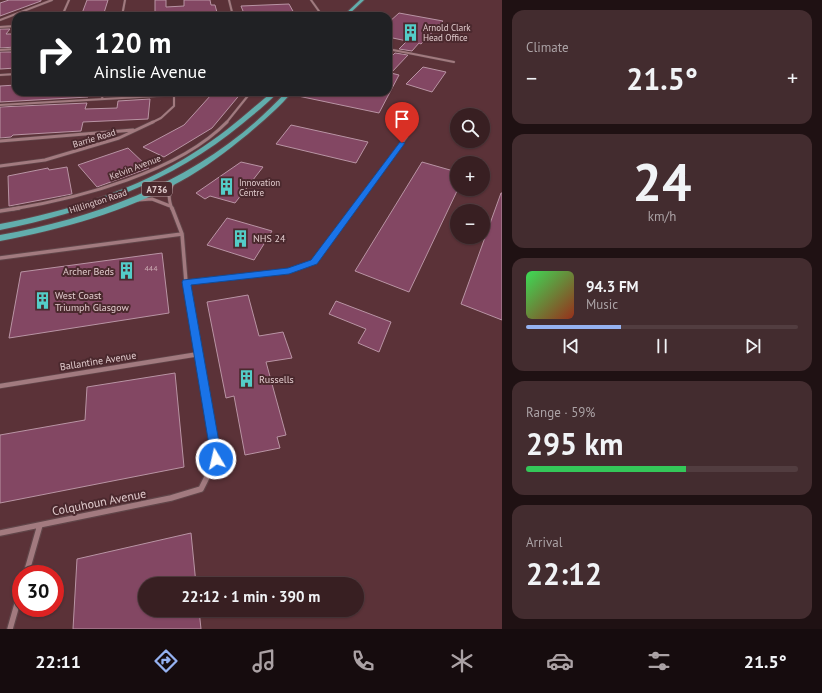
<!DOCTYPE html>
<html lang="en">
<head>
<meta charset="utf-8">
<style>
	:root { --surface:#381f22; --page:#432c2f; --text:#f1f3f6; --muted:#aba2a5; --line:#523d40; --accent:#95b2f1 }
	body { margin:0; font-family:"PT Sans",sans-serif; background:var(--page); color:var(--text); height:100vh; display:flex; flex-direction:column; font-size:15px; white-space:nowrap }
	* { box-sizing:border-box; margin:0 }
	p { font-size:13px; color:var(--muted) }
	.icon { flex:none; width:22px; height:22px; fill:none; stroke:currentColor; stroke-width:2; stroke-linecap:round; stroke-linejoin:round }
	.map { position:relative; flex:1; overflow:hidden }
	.side { display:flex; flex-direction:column; gap:10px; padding:10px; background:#1f1113; width:320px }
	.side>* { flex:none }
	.hud { position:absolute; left:12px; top:12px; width:380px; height:84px; border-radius:12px; box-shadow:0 1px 3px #0004,0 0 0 1px var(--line); background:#202124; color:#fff; overflow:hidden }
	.controls { position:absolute; left:450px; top:108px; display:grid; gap:8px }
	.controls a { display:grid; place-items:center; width:40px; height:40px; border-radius:50%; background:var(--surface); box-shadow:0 1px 3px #0004,0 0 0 1px var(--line); font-size:20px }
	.speed { position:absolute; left:12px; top:565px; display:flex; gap:8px; font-size:20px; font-weight:700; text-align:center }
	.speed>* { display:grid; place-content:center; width:52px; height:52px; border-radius:50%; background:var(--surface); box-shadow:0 1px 3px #0004,0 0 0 1px var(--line); line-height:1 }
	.speed .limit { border:6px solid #d22; background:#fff; color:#111 }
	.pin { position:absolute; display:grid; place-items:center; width:34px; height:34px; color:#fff; margin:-41px -17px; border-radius:50% 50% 50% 0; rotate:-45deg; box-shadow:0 0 4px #0007 }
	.pin .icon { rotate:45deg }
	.me { position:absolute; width:44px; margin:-22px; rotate:351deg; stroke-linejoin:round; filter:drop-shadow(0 0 3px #0008) }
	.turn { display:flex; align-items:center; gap:14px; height:84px; padding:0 16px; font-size:18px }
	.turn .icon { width:52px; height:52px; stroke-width:2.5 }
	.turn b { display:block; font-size:28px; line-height:34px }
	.big { font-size:30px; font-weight:600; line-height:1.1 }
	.side .tile { flex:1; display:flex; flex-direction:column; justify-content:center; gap:6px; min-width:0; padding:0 14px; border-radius:12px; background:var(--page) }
	.side .dial { align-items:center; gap:0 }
	.dial b { font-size:52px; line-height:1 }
	.song { display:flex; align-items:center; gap:12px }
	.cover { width:48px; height:48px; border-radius:6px; background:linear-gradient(135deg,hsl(130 70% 55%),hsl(10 70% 35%)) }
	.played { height:4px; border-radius:2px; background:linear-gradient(90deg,var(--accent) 35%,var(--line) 35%) }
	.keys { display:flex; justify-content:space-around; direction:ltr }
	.heat { display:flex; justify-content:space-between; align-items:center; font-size:22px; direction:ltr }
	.charge { height:6px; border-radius:3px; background:linear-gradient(90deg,#34c759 59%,var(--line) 0) }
	.trip { position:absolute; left:138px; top:577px; width:226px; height:40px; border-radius:20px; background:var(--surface); box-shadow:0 1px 3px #0004,0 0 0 1px var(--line); font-weight:600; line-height:40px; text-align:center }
	.dock { display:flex; height:64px; justify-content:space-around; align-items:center; background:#160c0e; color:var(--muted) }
	.dock .icon { width:28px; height:28px }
	.dock .selected { color:var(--accent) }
	.dock b { font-size:18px; color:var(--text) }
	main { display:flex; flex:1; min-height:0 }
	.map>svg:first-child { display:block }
	.built { fill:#5b3238; fill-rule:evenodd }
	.building { fill:#834763; stroke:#b994a4 }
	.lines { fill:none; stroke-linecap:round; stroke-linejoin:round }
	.street-far4-casing { stroke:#614549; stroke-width:3 }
	.street-far3-casing { stroke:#614549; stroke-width:4.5 }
	.street-far2-casing { stroke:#614549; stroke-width:5.5 }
	.street-far1-casing { stroke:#614549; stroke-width:6 }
	.street-casing { stroke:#614549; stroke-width:8 }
	.primary-casing { stroke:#614549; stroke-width:2 }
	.street-far4 { stroke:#a27a7f; stroke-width:2 }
	.street-far3 { stroke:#a27a7f; stroke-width:3 }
	.street-far2 { stroke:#a27a7f; stroke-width:3.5 }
	.street-far1 { stroke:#a27a7f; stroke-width:4.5 }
	.street { stroke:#a27a7f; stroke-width:5.5 }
	.primary { fill:#62aead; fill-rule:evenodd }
	.route { fill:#1a73e8; stroke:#114b97 }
	.labels { text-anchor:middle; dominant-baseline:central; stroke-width:4; stroke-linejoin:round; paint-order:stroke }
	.number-label { font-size:8px; fill:#caaab2 }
	.far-poi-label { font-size:9px; fill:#e1cbcd; stroke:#4b292e; text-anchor:start }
	.far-street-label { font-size:9px; fill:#e1cbcd; stroke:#4b292e }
	.shield { fill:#4b292e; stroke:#b49a9d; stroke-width:1 }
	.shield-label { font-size:9px; font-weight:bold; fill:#e1cbcd }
	.poi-label { font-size:10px; fill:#e1cbcd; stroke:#4b292e; text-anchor:start }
	.street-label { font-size:10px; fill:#e1cbcd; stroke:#4b292e }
	.near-street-label { font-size:12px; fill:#e1cbcd; stroke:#4b292e }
</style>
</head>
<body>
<main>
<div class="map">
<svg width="502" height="629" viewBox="0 0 502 629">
	<rect width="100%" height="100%" fill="#4b292e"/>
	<path class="built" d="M 0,0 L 502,0 L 502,629 L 0,629 ZM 16,16 L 388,16 L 388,92 L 16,92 ZM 457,115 L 483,115 L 483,141 L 457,141 ZM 457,163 L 483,163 L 483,189 L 457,189 ZM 457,211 L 483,211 L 483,237 L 457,237 ZM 21,574 L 55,574 L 55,608 L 21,608 ZM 145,584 L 357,584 L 357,610 L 145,610 Z"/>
	<path class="building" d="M 9,0 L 41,0 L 41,1 L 0,16 L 0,3 Z
		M 87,0 L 108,0 L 103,16 L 81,16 Z
		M 155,0 L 166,0 L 166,7 L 184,6 L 184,0 L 210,0 L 211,5 L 215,5 L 218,16 L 155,16 Z
		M 289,4 L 294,13 L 245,16 L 241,6 Z
		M 399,13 L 443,21 L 421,44 L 419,43 L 412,51 L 399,49 L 407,41 L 388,37 L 388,23 Z
		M 0,29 L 10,29 L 6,34 L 16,34 L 16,47 L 0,48 Z
		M 0,52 L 16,52 L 16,68 L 0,69 Z
		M 395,53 L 408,55 L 391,73 L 399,75 L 379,113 L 298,96 L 298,92 L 388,92 L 388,60 Z
		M 423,67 L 446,72 L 432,92 L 406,84 Z
		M 16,85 L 16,92 L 90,92 L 88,97 L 0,102 L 0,86 Z
		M 119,92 L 150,92 L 150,94 L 118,96 Z
		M 222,92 L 242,92 L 212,128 L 164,157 L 143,147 L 184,125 L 211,95 L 219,96 Z
		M 150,99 L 148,119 L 83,122 L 81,131 L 13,135 L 11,137 L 0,138 L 0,107 L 87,103 L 85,109 L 117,108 L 118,101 Z
		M 291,125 L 368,142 L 356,163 L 276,144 Z
		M 128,148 L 149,168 L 97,187 L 78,165 Z
		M 241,162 L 263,167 L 235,203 L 210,196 L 205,199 L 196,193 Z
		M 422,162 L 457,172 L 457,191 L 409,292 L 355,271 Z
		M 67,167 L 72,194 L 9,206 L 8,176 L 48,168 L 49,170 Z
		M 501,193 L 502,193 L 502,320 L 461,304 Z
		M 227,218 L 272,231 L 254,260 L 207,245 Z
		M 162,253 L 169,313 L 9,338 L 21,272 Z
		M 248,295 L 259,336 L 283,332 L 292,358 L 266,362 L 286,435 L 277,437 L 280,448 L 245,455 L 234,396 L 226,398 L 207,302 Z
		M 336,301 L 391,322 L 379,352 L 358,343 L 366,329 L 329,314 Z
		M 175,373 L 184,467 L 0,503 L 0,435 L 85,420 L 87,387 Z
		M 191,533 L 196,584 L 145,584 L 145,610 L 199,610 L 201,629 L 73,629 L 77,559 Z"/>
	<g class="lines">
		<defs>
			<path id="street-far4" d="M 229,0 L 233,16
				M 62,16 L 69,0
				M 122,16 L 125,0
				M 292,16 L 321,14 L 311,0
				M 0,20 L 52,0
				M 0,27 L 16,26
				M 388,49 L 454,62
				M 0,50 L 16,49
				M 0,75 L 16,74
				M 102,99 L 103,92
				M 0,105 L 174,95
				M 151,123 L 161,118 L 174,106 L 174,92
				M 226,123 L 251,92"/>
			<path id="street-far3" d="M 0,141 L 133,130
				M 0,166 L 45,160 L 119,138 L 153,122
				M 138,200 L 152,199 L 170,206
				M 13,209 C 80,198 178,172 227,122
				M 172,209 C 168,198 168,192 174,182
				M 353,209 L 406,137"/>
			<path id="street-far2" d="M 172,208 L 182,234 L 186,282 L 192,318
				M 0,211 L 19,208
				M 0,258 L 182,234
				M 186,282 L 289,271 L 314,262 L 354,208"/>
			<path id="street-far1" d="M 192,317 L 215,456
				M 0,386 L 199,354"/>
			<path id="street" d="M 0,533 L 171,498 L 201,489 L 216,459 L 215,455
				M 26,574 L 40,525
				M 10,629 L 21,590"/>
			<path id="primary" d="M 360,0 L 364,0 L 347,16 L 343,16 Z
				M 272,92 L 278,92 C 267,104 254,114 242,124 C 172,182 88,212 0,230 L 0,224 C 69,211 136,190 195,152 C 223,135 247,113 272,92 Z
				M 286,92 L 292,92 C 279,108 263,121 248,134 C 227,151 205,168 181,181 C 125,212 62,229 0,241 L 0,235 C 107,216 211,174 286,92 Z"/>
		</defs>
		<use href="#street-far4" class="street-far4-casing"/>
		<use href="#street-far3" class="street-far3-casing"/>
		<use href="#street-far2" class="street-far2-casing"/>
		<use href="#street-far1" class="street-far1-casing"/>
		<use href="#street" class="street-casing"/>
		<use href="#primary" class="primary-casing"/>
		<use href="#street-far4" class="street-far4"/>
		<use href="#street-far3" class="street-far3"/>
		<use href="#street-far2" class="street-far2"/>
		<use href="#street-far1" class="street-far1"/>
		<use href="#street" class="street"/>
		<use href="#primary" class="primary"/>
	</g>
	<path class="route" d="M 400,142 L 405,143 L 317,264 L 289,274 L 191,285 L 222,459 L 220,463 L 216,465 L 212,463 L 182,282 L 183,280 L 288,268 L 311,260 Z"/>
	<defs>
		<symbol id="building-bare" viewBox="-9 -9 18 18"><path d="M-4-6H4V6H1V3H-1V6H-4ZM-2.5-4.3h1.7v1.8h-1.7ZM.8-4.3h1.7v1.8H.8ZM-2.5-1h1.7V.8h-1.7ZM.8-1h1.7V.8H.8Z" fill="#54cdc8" stroke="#4b292e" stroke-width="2.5" paint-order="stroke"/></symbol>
	</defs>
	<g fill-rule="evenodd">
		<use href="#building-bare" x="398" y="20" width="25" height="25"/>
		<use href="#building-bare" x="214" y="174" width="25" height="25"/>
		<use href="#building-bare" x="228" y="226" width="25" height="25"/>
		<use href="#building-bare" x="114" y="258" width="25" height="25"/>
		<use href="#building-bare" x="30" y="288" width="25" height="25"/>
		<use href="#building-bare" x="234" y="366" width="25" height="25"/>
	</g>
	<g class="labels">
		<g class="number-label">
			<text x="151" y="268">444</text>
		</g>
		<g class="far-poi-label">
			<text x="423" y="27">Arnold Clark<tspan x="423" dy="10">Head Office</tspan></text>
			<text x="239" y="182">Innovation<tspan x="239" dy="10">Centre</tspan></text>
		</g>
		<g class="far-street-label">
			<text transform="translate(94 138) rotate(-17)">Barrie Road</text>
			<text transform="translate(135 167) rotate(-21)">Kelvin Avenue</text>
			<text transform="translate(98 201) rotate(-18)">Hillington Road</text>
		</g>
		<rect class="shield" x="142" y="182" width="30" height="14" rx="3"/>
		<g class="shield-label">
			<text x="157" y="189">A736</text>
		</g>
		<g class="poi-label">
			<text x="253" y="238">NHS 24</text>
			<text x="114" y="271" text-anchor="end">Archer Beds</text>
			<text x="55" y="295">West Coast<tspan x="55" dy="12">Triumph Glasgow</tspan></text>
			<text x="259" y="379">Russells</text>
		</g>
		<g class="street-label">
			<text transform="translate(98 361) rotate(-9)">Ballantine Avenue</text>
		</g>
		<g class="near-street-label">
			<text transform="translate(99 502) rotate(-11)">Colquhoun Avenue</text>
		</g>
	</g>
</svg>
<div class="controls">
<a><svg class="icon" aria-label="search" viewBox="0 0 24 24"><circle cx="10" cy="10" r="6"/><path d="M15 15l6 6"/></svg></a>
<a>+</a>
<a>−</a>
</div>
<div class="speed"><div class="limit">30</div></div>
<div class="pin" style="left:402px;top:143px;background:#d93025"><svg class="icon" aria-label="arrive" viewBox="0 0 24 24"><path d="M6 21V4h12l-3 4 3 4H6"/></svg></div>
<svg class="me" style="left:216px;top:459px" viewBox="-20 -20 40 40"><circle r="17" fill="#1a73e8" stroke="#fff" stroke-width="3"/><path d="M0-11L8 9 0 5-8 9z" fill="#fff"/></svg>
<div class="trip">22:12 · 1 min · 390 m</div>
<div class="hud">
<div class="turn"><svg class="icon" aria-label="right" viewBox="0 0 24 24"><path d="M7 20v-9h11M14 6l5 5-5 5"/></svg><div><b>120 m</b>Ainslie Avenue</div></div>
</div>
</div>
<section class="side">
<div class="tile"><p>Climate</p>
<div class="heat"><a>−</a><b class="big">21.5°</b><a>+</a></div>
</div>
<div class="tile dial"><b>24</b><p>km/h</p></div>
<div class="tile">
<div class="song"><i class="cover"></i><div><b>94.3 FM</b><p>Music</p></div></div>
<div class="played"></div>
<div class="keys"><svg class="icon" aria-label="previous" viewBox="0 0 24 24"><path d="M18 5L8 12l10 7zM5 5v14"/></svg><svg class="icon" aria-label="pause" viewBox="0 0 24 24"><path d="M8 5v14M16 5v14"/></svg><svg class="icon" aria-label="next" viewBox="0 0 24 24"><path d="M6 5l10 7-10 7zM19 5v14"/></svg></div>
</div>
<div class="tile"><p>Range · 59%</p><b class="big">295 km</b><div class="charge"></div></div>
<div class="tile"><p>Arrival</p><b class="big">22:12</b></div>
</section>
</main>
<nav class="dock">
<b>22:11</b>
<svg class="icon selected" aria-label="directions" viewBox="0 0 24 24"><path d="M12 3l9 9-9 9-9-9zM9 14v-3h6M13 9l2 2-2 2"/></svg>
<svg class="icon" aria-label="music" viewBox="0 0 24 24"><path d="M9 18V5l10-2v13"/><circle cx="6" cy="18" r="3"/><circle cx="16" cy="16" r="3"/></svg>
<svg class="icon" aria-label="phone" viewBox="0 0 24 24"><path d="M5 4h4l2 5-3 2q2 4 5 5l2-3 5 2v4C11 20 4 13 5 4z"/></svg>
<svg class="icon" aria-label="climate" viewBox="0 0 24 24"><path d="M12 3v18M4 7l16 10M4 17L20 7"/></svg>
<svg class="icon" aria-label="car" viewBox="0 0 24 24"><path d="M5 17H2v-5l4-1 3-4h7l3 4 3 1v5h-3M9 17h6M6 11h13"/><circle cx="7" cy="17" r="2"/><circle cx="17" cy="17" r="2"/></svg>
<svg class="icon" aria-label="filters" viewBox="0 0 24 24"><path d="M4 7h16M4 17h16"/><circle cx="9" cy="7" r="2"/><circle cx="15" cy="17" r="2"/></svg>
<b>21.5°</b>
</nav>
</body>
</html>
